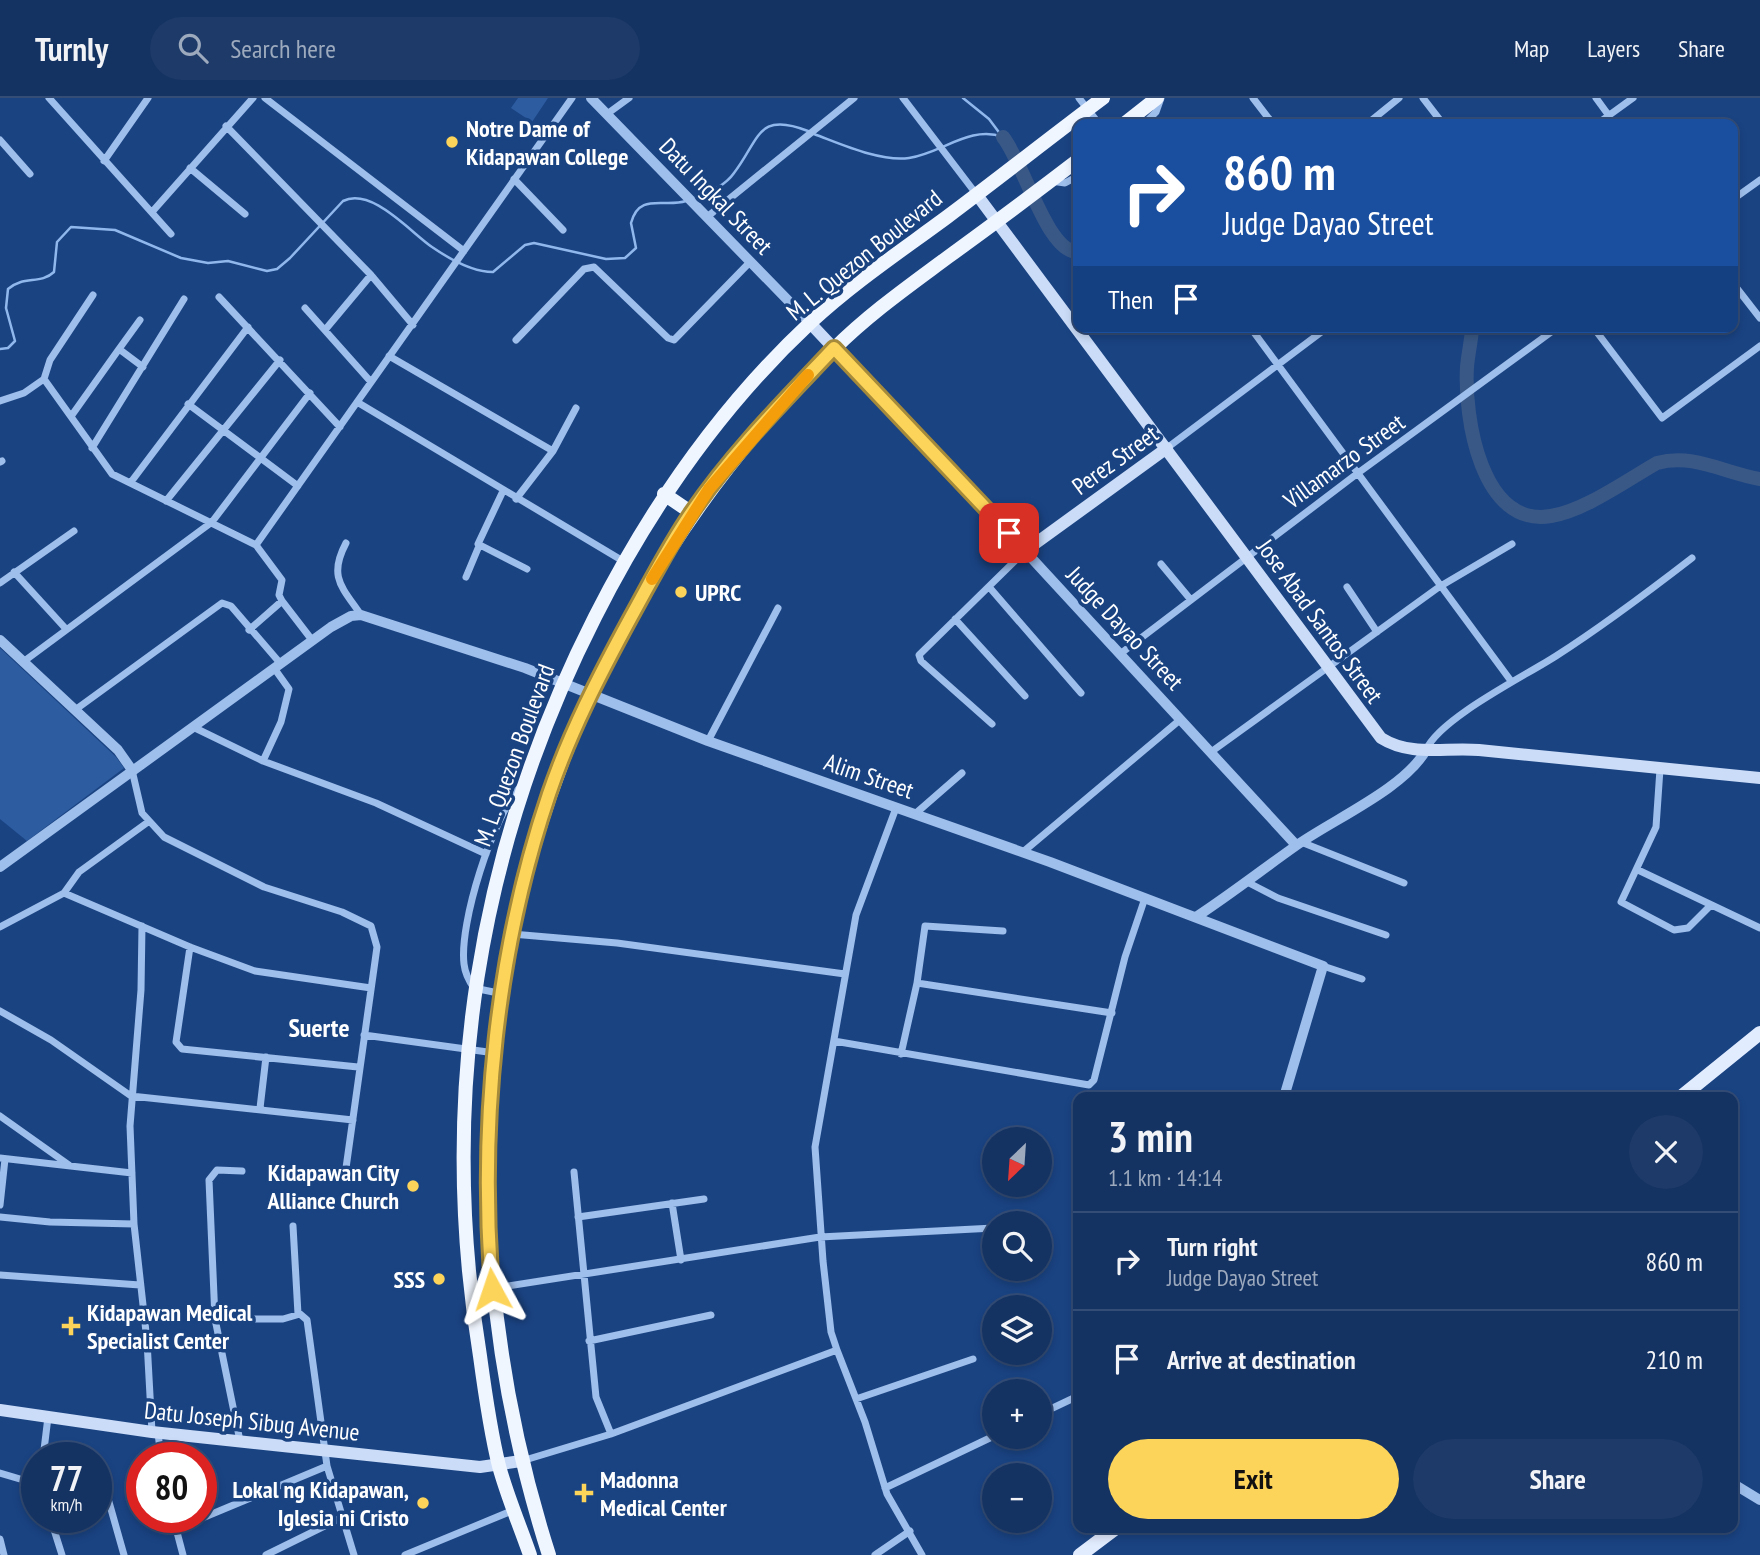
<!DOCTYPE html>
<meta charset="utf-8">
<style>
:root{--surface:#143262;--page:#1d3a68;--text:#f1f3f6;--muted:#9daabe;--line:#334d77;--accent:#fdd45a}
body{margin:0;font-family:"PT Sans Narrow",sans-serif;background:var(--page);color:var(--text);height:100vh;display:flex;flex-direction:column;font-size:26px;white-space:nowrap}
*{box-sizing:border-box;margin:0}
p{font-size:23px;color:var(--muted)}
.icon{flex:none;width:38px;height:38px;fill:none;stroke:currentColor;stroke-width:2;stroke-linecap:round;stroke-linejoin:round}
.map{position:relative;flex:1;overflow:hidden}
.sheet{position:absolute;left:1073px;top:994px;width:665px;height:441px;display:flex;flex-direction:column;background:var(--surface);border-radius:14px;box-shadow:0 4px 10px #0003,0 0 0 2px var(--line)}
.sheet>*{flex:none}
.top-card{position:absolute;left:1073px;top:21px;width:665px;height:214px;border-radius:14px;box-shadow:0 4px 10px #0003,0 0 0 2px var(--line);background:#1a4fa0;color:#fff;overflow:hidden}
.needle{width:46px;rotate:205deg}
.controls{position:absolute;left:982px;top:1029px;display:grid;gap:14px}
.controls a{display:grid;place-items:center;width:70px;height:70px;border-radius:50%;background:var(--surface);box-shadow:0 4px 10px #0003,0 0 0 2px var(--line);font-size:35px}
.speed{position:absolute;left:21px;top:1344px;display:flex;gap:14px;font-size:35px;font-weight:700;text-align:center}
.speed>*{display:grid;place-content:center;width:91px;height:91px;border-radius:50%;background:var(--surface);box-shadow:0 4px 10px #0003,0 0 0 2px var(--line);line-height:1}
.speed small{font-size:18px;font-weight:400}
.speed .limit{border:10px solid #d22;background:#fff;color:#111}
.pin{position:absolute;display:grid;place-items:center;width:60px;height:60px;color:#fff;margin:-30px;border-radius:14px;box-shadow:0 4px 10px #0006}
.me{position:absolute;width:77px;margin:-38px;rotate:355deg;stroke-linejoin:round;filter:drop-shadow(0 0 5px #0008)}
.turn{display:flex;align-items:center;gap:24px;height:147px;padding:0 35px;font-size:32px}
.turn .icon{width:91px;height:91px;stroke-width:2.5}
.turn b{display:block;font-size:49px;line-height:60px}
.then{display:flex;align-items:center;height:66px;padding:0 35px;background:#0003;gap:14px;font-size:26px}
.round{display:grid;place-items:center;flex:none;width:74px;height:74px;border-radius:37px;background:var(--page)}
.summary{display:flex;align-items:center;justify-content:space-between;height:119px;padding:0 35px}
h1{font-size:42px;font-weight:700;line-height:52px}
.button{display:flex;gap:14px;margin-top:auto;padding:14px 35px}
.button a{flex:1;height:80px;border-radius:42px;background:var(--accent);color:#111;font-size:28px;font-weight:700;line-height:80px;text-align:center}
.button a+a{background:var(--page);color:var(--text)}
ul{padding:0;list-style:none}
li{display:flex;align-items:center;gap:21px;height:98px;padding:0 35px;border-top:2px solid var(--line)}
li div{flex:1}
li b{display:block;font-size:26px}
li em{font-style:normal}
header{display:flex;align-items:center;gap:42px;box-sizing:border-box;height:98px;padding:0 35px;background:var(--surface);border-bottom:2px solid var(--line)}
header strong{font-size:33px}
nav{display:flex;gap:38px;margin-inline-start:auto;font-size:24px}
.search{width:490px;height:63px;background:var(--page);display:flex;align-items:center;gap:18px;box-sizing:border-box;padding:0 24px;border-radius:38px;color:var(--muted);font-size:26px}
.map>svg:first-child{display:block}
</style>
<header>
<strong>Turnly</strong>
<div class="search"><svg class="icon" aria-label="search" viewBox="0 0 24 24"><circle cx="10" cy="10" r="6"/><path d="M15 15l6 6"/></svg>Search here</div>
<nav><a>Map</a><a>Layers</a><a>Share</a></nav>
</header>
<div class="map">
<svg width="1760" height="1457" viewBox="0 0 1760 1457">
<rect width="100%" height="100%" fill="#1a4382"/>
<path fill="#2d5ca1" d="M518 0H548L532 24 511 10Z
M0 550 116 659 124 670 27 743 0 721Z"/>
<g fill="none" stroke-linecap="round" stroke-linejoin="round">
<path stroke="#91b8ed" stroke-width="2.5" d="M963 0 989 21 1001 37
M814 36C841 46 880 64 909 60 942 55 970 27 1003 39
M692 101C707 96 725 88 734 75 760 41 757 13 808 33
M0 251 8 250 15 243 6 210 8 191C24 177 40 187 54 174L57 144 71 129 115 132 181 160 208 165 228 163 267 173 277 171 290 160 343 103C372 89 410 134 432 149 448 160 473 174 493 174L525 147 534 145 606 161 625 160 636 150 631 125C639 94 664 110 686 103"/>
<path stroke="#395886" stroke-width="14" d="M1003 39C1024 65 1047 155 1078 154
M1469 229 1472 232C1471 244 1468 257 1467 269 1464 319 1481 430 1551 418 1584 413 1627 382 1657 365 1694 355 1724 375 1760 381"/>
<path stroke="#9ebeeb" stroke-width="7" d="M49 0 171 136
M265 0 464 153
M903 0 977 97
M1079 0 1099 26
M1253 0 1273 26
M1423 0 1443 26
M1596 0 1615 26
M607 16 629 0
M1144 26 1156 14 1161 0
M1367 26 1399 0
M1597 26 1633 0
M226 28 371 177 413 227
M0 42 30 76
M104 63 148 0
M190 70 245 116
M514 81 563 132
M1051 83 1065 85 1078 78
M1732 102 1760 82
M152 114 253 0
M707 119 854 0
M1732 184 1760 220
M219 199 340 329
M305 210 371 284
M1250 229 1511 583
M1593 229 1662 320 1760 248
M325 232 371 177
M1083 237 1094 229
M516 242 584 171 594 169 668 240 674 242 750 164
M119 251 140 222
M389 258 553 353 516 401
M44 281 112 376 256 447 282 482 279 497 282 503 312 542
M0 303 24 295 44 281 50 262 93 197
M357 304 623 463
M188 306 298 388
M72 317 119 251 143 269
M92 350 184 201
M1167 350 1328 229
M553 353 576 310
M0 364 2 363
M131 384 248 229
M503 393 478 446 527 471
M166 403 280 262
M346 445C328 479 342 489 361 517
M256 447C362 298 466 148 572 0
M1161 466 1191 502
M14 474 66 531
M466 479 479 448
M0 485 74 433
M1347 489 1377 534
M990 490 1081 595
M955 521 1025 598
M249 532 282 503
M1120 556 1358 375 1558 229
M23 564 212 424 310 295
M75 612 222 505 231 508 280 565
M992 626 921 563 919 557 1025 453
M195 630 263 663 376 705 486 756
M708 643 778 510
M1426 652C1440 620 1525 578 1556 558 1603 528 1648 494 1692 460
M1211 654 1439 489 1512 446
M263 663 281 624 289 591 274 570
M1660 671 1656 729 1621 804 1674 832 1688 830 1711 807
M132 672 142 715 164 739 264 789 342 814 371 828 377 849 346 1070
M915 716 962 675
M1301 744 1404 785
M1023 754 1181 621
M1638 772 1760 830
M1249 785 1278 800 1386 837
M64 795 79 774 148 724
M0 829 64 795 190 849 255 873 371 890
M512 836 617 845 845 876
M190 849 176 944 182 951 358 969
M1323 868 1362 881
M917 885 1112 915
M503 896 474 890C469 883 465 875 464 866 459 825 493 719 520 689
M0 913 51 942 131 998 353 1022
M364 937 495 955
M834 943 1089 987 1094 982 1125 859 1145 800
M901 956 917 885 925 828 1003 833
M260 1010 266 959
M0 1018 69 1067
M0 1060 132 1075
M574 1074 596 1299 611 1336
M672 1105 681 1162
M0 1107 5 1061
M0 1119 50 1124 134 1126 147 1243 152 1334
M578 1119 704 1101
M134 1126 130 1028 141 892 142 828
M293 1128 298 1216
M0 1177 140 1187
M470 1194 820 1139 994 1130
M215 1221H283L300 1216 307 1222 327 1368 354 1457
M589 1243 711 1217
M837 1252 831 1234 823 1163 815 1049 856 817 896 710
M856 1301 973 1261
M1040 1316 1078 1298
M158 1335 161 1360
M240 1343 215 1221 209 1082 217 1072 242 1073
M43 1360 48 1319
M525 1362 611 1336 837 1252 865 1324 887 1396 922 1457
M0 1375 37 1386
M885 1390 994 1338
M96 1391 106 1396 109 1404 124 1457
M50 1419 62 1457
M173 1419 183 1457
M176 1431 327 1368
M0 1441 4 1457
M266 1457 343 1419
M405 1457 514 1412
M875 1457 910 1433"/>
<path stroke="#9ebeeb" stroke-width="10" d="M591 0 810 225
M1025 453 1296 747
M0 542 118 652 132 672
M0 769 331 529 351 518 361 517 525 570 708 643 1050 764 1323 868 1284 999
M1196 819C1231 796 1263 771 1297 747 1334 721 1405 690 1426 652
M1732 1385 1760 1402"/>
<path stroke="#cadcf8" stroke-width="12" d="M977 97 1381 640C1411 659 1445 649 1479 652 1573 661 1666 671 1760 680
M810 225 1025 453 1167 350
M0 1312 152 1334 480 1369 521 1363"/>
<path stroke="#e2ecff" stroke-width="14" d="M1681 999 1760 935
M1080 1457 1116 1430"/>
<path stroke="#f0f6ff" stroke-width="14" d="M1124 26 1157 0
M664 396 692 415
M530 1457C520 1428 507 1398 499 1368 490 1332 485 1295 480 1258 438 1002 477 751 595 519 650 410 721 308 811 224 853 185 901 153 947 119 999 80 1051 39 1103 0
M549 1457C411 1025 508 571 834 251 869 216 909 188 948 159 992 127 1035 95 1078 62"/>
</g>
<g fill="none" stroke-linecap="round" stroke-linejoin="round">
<g stroke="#a48a3a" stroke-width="18">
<path id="route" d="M492 1191C479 1025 496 853 549 696 570 634 600 576 631 519 651 483 669 447 692 414 733 354 785 302 834 250L1009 435"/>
</g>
<use href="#route" stroke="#fdd45a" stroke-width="12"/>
<path stroke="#f59e0b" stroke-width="12" d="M652 481 709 391 808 277"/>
</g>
<g fill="#fdd45a" stroke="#1a4382" stroke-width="2.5">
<circle cx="452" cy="44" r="7"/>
<circle cx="681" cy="494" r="7"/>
<circle cx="413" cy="1088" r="7"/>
<circle cx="439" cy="1181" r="7"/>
<path d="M67.5 1217.5h7v7h7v7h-7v7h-7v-7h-7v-7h7z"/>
<path d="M580.5 1384.5h7v7h7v7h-7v7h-7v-7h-7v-7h7z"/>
<circle cx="423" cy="1405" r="7"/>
</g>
<g text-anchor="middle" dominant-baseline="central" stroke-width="7" stroke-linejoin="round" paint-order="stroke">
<g font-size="24" font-weight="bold" fill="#fff" stroke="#1a4382" text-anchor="start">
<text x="466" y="30">Notre Dame of<tspan x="466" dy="28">Kidapawan College</tspan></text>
<text x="695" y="494">UPRC</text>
<text x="399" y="1074" text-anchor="end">Kidapawan City<tspan x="399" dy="28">Alliance Church</tspan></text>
<text x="425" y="1181" text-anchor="end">SSS</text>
<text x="87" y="1214">Kidapawan Medical<tspan x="87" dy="28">Specialist Center</tspan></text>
<text x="600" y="1381">Madonna<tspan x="600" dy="28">Medical Center</tspan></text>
<text x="409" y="1391" text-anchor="end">Lokal ng Kidapawan,<tspan x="409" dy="28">Iglesia ni Cristo</tspan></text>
</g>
<g font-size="24" fill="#fff" stroke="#1a4382">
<text transform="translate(716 98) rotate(46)">Datu Ingkal Street</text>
<text transform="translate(864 157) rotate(-39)">M. L. Quezon Boulevard</text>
<text transform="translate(1115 362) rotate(-36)">Perez Street</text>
<text transform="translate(1344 363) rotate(-36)">Villamarzo Street</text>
<text transform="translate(1320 523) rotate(54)">Jose Abad Santos Street</text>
<text transform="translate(1125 530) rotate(47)">Judge Dayao Street</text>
<text transform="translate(514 657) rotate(-70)">M. L. Quezon Boulevard</text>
<text transform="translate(869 678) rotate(19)">Alim Street</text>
<text transform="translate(252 1323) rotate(6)">Datu Joseph Sibug Avenue</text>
</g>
<g font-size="26" font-weight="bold" fill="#fff" stroke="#1a4382">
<text x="319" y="929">Suerte</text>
</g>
</g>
</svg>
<div class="controls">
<a><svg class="needle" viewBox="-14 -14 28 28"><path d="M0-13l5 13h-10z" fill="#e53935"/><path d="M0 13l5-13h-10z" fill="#9daabe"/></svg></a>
<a><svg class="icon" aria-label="search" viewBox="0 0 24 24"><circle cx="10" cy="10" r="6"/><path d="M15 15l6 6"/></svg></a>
<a><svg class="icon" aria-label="layers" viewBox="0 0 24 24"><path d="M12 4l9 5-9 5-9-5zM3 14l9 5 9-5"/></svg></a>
<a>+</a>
<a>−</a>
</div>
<div class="speed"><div>77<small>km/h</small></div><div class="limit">80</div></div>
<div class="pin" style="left:1009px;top:435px;background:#d93025"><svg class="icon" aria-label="arrive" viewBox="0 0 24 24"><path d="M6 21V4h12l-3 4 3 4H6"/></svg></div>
<svg class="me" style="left:492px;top:1191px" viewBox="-20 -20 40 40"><path d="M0-17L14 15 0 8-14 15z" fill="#fdd45a" stroke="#fff" stroke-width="4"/></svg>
<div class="top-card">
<div class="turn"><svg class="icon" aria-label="right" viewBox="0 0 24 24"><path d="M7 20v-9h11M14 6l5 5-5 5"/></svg><div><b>860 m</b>Judge Dayao Street</div></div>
<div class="then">Then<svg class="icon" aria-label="arrive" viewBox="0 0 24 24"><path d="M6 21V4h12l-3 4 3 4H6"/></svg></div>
</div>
<section class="sheet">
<div class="summary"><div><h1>3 min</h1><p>1.1 km · 14:14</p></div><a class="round"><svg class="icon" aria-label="close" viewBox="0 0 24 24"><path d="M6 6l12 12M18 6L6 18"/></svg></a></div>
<ul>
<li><svg class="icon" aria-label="right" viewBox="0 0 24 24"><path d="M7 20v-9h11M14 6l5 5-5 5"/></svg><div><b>Turn right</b><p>Judge Dayao Street</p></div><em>860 m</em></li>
<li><svg class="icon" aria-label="arrive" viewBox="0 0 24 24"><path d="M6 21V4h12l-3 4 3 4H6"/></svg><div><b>Arrive at destination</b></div><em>210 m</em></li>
</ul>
<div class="button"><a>Exit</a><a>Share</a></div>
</section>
</div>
